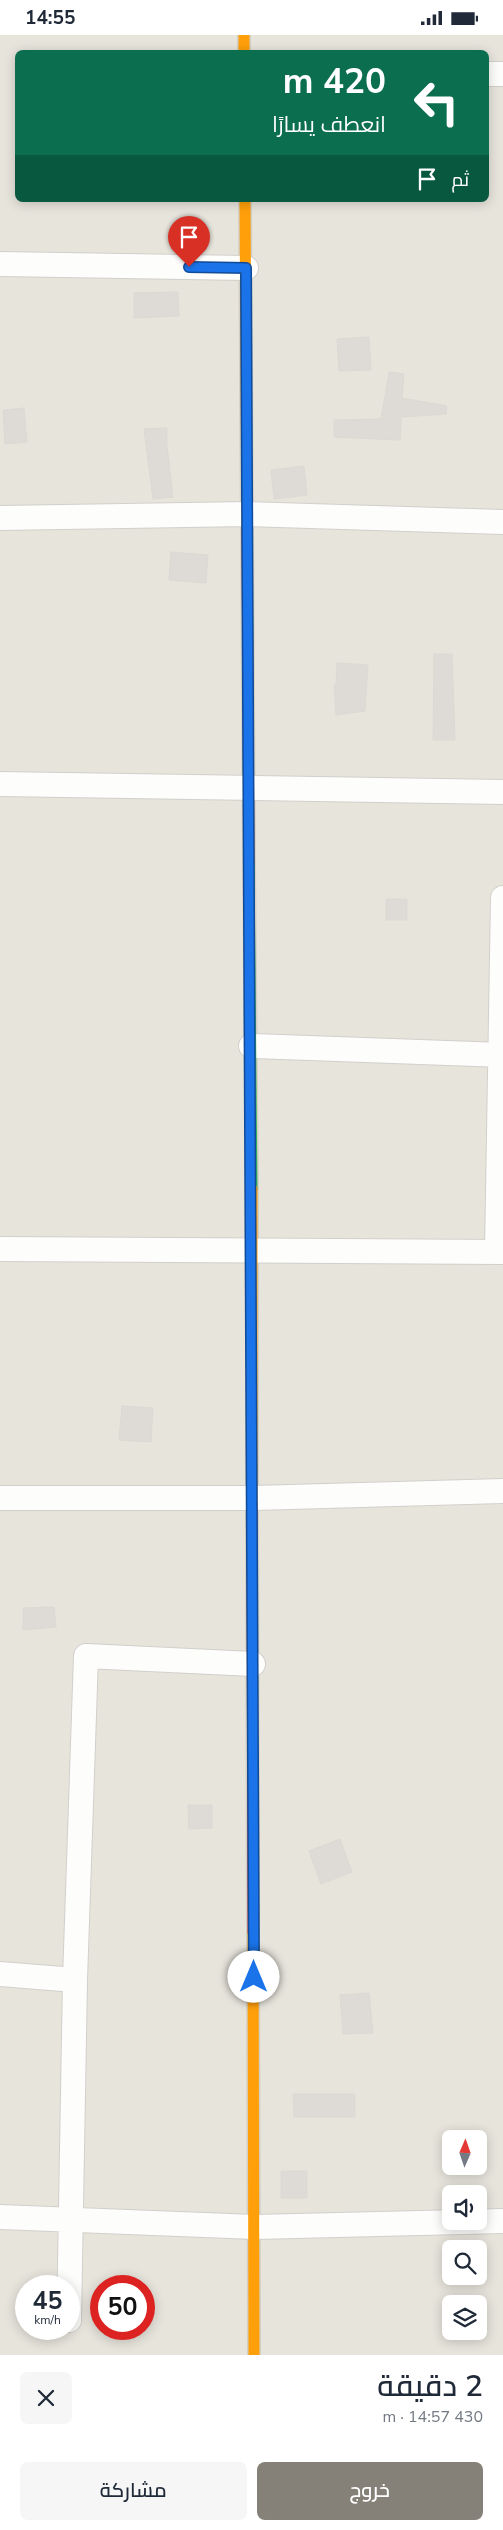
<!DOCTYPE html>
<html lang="ar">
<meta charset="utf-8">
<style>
:root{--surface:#fff;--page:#f6f6f7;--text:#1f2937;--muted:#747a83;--accent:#868178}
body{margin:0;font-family:"Nunito Sans",Cairo,sans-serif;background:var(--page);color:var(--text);direction:rtl;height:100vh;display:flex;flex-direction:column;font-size:19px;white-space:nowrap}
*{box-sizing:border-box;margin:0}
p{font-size:16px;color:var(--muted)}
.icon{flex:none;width:28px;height:28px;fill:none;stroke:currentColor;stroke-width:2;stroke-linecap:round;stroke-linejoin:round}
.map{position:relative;height:2320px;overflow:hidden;direction:ltr}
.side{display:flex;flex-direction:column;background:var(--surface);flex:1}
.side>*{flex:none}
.hud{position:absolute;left:15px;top:15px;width:474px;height:152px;border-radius:8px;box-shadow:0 2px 12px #0003;direction:rtl;background:#0b6e4f;color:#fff;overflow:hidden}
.needle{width:32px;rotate:2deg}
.fabs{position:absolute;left:442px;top:2095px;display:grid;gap:10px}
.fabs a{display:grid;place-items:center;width:45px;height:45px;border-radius:8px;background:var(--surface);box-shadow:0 2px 12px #0003;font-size:25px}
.speed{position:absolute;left:15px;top:2240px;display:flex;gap:10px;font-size:25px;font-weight:700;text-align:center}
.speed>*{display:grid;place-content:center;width:65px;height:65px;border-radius:50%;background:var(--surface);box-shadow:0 2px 12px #0003;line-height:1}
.speed small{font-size:12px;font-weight:400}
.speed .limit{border:8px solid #d22;background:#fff;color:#111}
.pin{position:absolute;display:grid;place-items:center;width:42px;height:42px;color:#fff;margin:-51px -21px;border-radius:50% 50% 50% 0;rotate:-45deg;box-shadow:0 0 5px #0007}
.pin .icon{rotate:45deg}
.me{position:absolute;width:55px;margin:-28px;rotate:0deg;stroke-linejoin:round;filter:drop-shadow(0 0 4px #0008)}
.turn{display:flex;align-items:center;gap:18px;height:105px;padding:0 20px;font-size:22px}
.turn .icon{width:65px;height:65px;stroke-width:2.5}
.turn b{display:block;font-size:35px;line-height:42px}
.then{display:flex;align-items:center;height:48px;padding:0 20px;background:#0003;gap:10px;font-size:19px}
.round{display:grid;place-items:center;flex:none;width:52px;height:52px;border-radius:8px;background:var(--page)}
.summary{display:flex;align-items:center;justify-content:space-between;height:85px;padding:0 20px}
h1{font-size:30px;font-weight:600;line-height:38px}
.primary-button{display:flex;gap:10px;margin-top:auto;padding:10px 20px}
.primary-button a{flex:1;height:58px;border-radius:8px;background:var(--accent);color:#fff;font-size:20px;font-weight:600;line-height:58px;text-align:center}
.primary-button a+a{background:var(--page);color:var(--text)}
.status{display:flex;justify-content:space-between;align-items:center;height:35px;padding:0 25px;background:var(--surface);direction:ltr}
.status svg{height:14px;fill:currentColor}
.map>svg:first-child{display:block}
</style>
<div class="status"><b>14:55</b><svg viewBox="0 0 49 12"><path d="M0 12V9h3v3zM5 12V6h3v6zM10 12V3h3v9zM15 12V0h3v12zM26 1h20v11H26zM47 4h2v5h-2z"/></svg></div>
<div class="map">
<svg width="503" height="2320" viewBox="0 0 503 2320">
<rect width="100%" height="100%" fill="#f4f2ee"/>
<path fill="#e7e4dc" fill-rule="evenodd" d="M0 0H503V2320H0ZM18 18H486V165H18ZM451 2104H479V2131H451ZM451 2159H479V2186H451ZM451 2214H479V2241H451ZM26 2251H69V2294H26ZM101 2251H144V2294H101ZM451 2269H479V2296H451Z"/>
<path fill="#dedbd6" stroke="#dcd9d4" d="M178 257 179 281 134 283V258Z
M369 302 371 335 339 336 337 304Z
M389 337 404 339 402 363 447 371 446 379 401 382 400 405 334 402V385L381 384Z
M24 373 27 407 5 409 3 375Z
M167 393V410L173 462 153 464 144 394Z
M304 431 307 460 274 464 271 435Z
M171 517 208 520 206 548 169 545Z
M434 619H452L455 705H433Z
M337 628 368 630 365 676 336 680 334 650H336Z
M386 864H407V885H386Z
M122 1371 153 1373 151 1407 119 1405Z
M54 1572 56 1592 23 1595V1573Z
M188 1770H212V1793L189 1794Z
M340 1804 352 1837 321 1849 309 1816Z
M369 1958 373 1998 343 1999 340 1960Z
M293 2059H355V2082H294Z
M281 2136H307V2163H281Z"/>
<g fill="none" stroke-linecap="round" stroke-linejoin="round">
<g stroke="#d2d0cb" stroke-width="26">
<path id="street" d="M486 39H503
M0 229 246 233
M0 483 249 479 503 487
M0 749 503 757
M251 1011 503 1020
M0 1214 503 1217
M497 1217 503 863
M0 1463H252L503 1456
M0 1939 75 1945
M0 2182 255 2192 503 2186
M69 2285 75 1945 86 1621 253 1629"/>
</g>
<g stroke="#d3cfc5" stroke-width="14">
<path id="fast" d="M249 827 252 1154"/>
</g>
<g stroke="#d3cfc5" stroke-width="14">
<path id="slow" d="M244 0V18
M245 165 247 496
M252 1154V1469
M253 1897 254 2320"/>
</g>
<g stroke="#d3cfc5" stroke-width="14">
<path id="jam" d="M247 496 249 827
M252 1469 253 1897"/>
</g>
<use href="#street" stroke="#fdfdfc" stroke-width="24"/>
<use href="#fast" stroke="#30b455" stroke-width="11"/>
<use href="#slow" stroke="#ff9f0a" stroke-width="11"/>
<use href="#jam" stroke="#e5322d" stroke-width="11"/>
</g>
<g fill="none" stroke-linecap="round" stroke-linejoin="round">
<g stroke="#114b97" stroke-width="12">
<path id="route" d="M189 232 246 233 254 1942"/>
</g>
<use href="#route" stroke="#1a73e8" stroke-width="9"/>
</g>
</svg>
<div class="fabs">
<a><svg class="needle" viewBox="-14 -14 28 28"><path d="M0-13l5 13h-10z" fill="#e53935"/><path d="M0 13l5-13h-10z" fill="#747a83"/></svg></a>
<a><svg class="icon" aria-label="sound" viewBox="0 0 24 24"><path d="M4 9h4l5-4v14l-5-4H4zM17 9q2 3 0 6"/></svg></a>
<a><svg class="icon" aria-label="search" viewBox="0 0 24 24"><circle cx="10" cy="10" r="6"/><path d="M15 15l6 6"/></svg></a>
<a><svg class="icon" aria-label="layers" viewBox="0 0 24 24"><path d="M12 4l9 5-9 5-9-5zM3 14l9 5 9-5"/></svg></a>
</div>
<div class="speed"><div>45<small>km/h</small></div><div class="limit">50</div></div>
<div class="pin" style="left:189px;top:232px;background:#d93025"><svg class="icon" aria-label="arrive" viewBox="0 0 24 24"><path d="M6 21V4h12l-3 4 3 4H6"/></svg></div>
<svg class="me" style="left:254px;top:1942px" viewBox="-20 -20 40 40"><circle r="19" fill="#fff"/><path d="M0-13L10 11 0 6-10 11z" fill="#1a73e8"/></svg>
<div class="hud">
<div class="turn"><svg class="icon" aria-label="left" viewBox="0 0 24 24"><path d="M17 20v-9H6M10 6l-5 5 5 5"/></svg><div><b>420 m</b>انعطف يسارًا</div></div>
<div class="then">ثم<svg class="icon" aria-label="arrive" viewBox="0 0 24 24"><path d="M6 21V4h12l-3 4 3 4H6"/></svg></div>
</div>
</div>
<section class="side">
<div class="summary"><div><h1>2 دقيقة</h1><p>430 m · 14:57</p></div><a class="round"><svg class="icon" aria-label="close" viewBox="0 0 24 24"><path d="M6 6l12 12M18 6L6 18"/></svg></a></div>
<div class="primary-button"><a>خروج</a><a>مشاركة</a></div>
</section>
